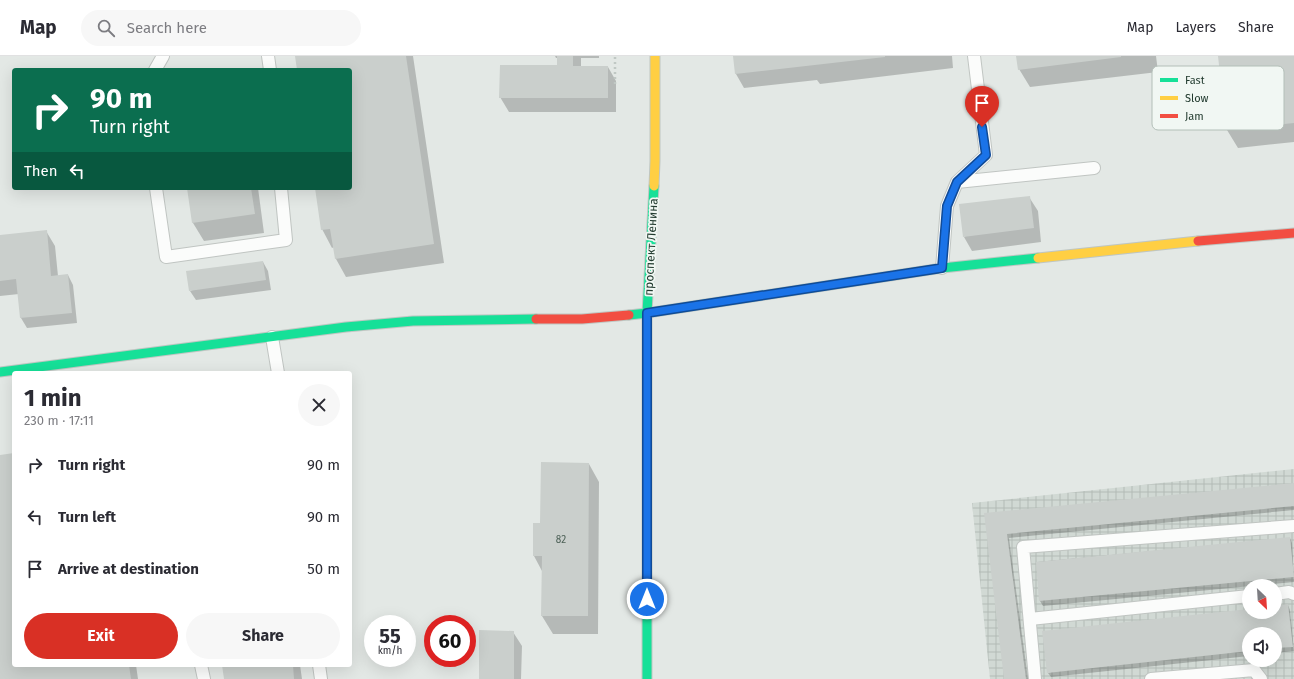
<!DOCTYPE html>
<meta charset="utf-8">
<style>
:root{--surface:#fff;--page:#f7f7f7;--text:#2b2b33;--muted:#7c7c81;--line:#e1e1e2;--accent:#d93025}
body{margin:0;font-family:"Fira Sans",sans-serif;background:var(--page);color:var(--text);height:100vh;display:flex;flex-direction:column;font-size:15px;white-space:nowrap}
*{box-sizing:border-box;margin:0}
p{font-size:13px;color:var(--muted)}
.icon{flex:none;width:22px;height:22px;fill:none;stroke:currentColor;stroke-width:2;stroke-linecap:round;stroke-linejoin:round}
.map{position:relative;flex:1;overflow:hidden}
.side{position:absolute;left:12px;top:315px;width:340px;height:296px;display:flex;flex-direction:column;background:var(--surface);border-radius:4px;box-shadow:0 4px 16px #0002}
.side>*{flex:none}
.top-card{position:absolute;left:12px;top:12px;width:340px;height:122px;border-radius:4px;box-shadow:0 4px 16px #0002;background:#0b6e4f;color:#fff;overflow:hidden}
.needle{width:26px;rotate:155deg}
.fabs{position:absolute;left:1242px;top:523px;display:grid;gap:8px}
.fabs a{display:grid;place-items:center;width:40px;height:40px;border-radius:50%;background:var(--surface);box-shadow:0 4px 16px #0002;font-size:20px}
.speed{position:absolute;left:364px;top:559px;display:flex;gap:8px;font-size:20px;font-weight:700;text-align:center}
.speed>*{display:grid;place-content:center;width:52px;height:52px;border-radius:50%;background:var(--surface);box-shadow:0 4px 16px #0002;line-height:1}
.speed small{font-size:10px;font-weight:400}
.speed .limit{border:6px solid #d22;background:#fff;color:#111}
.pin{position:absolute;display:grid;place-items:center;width:34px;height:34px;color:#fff;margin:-41px -17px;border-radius:50% 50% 50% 0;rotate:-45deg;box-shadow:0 0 4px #0007}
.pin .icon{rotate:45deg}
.me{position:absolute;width:44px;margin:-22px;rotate:0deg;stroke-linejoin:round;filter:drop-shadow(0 0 3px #0008)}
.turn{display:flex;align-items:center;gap:14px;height:84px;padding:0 12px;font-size:18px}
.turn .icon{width:52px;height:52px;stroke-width:2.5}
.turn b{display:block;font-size:28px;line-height:34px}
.then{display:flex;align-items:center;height:38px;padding:0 12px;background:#0003;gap:8px;font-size:15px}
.round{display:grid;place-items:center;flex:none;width:42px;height:42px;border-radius:21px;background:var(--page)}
.summary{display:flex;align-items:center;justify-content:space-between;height:68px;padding:0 12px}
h1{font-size:24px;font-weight:700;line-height:30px}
.primary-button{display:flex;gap:8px;margin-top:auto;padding:8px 12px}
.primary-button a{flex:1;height:46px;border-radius:24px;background:var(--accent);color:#fff;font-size:16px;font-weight:700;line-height:46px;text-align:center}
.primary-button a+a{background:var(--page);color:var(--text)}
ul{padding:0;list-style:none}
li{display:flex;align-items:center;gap:12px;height:52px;padding:0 12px}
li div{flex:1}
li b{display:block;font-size:15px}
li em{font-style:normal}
header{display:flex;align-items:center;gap:24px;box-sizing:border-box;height:56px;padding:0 20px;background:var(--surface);border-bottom:1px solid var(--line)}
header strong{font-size:19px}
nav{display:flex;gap:22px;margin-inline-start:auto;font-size:14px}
.search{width:280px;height:36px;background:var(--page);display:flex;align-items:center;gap:10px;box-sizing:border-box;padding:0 14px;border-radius:22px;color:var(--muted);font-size:15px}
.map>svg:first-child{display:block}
</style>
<header>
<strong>Map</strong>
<div class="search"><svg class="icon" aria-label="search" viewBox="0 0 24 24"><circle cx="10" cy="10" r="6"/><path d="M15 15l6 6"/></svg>Search here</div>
<nav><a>Map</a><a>Layers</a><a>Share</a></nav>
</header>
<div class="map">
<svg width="1294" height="623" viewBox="0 0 1294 623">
<defs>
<pattern id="industrial-grid" width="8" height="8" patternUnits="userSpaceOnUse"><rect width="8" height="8" fill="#d1d9d4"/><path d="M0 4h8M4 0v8" fill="none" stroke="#b3bbb6"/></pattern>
</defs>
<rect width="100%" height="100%" fill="#e3e8e5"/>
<path fill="url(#industrial-grid)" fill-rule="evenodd" d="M1294 413V623H990L972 447ZM1249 530H1275V556H1249ZM1249 578H1275V604H1249Z"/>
<path fill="#0003" d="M296 0H413L444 207 346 221 336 203 334 191 332 192 322 173 316 132H350V14H298Z
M555 0H599V2H581V11H608L616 25V56H509L500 41 558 10V2H556Z
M734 0H952L953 12 820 28 817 24 744 32 736 18Z
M1018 0H1156L1158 16 1030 31 1019 13Z
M1219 0H1294V86L1238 92 1227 74Z
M233 12 234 14H217Z
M188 132H258L264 177 204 185 193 167Z
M1029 141 1038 155 1041 186 972 195 964 181Z
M46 175 55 190 58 220 68 219 73 229 77 267 27 272 21 262 19 238 0 240V180Z
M263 206 268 215 271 234 196 244 190 235Z
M14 398V609H136L138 623H0V400Z
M589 408 599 426 598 578H553L542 560V515L534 500V468H541Z
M1294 428V454L1009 482 1028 623H1005L985 458Z
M1290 482 1292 487 1294 526 1043 550 1040 545 1037 506Z
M1288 549 1290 554 1294 595 1275 597V578H1249V600L1051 621 1048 617 1249 554V556H1275V551Z
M513 576 522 590 521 623H480Z
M223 609H300L302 623H225Z"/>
<path fill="#cacfcc" d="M295 0H406L434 188 335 203 330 173 321 174 315 132H350V14H297Z
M557 0H573V10H608V42H499L500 9H557Z
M733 0H885V1L735 18Z
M1016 0H1121V1L1018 14Z
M1218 0H1294V67L1226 74Z
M187 132H251L255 158 192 167Z
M1030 140 1034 172 963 181 959 148Z
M47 174 51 220 68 218 72 257 20 262 16 223 0 225V179Z
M263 205 266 224 189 235 186 215Z
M14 397V609H129L131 623H0V399Z
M541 406 589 407 588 560H541L542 500H533V467H540Z
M1294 427V450L1007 478 1026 623H1004L984 457Z
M1290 481 1294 521 1039 545 1036 506Z
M1288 548 1293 591 1275 592V578H1249V595L1047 617 1042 575 1249 553V556H1275V550Z
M479 574 514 575V623H479Z
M222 609H293L294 623H224Z"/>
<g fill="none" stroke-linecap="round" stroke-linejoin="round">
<g stroke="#c0c5c2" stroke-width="14">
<path id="lane" d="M268 0 270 14
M155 14 163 0
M957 126 1094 112
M156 132 166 201 286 184 281 132
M942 212 947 150 957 126 986 99 974 0
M272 281 278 317
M1275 538 1289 536 1294 538
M1030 563 1249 540
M201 609 204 623
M319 609 321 623
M1035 623 1023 491 1294 470
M1151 623 1254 614 1261 623"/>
</g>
<g stroke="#bfc6c2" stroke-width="11">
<path id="fast" d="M629 259 647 257 942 212 1038 202
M0 316 346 271 413 265 536 263
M647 623V257L654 130"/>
</g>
<g stroke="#bfc6c2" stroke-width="11">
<path id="slow" d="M654 130 655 105V0
M1038 202 1198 185"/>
</g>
<g stroke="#bfc6c2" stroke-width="11">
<path id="jam" d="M1198 185 1294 177
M536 263H582L629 259"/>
</g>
<path stroke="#c0c8c4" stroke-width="2.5" stroke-dasharray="2 3" stroke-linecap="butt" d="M615 28V0"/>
<use href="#lane" stroke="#fbfcfb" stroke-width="12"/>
<use href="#fast" stroke="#16e098" stroke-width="9"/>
<use href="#slow" stroke="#ffcf43" stroke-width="9"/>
<use href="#jam" stroke="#f24e42" stroke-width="9"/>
</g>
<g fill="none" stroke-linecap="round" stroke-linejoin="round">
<g stroke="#114b97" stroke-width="10">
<path id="route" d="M647 543V257L942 212 947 150 957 126 986 99 982 71"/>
</g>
<use href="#route" stroke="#1a73e8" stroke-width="7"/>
</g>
<g text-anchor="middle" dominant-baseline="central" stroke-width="3.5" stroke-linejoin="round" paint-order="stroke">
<g font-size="10" fill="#4d6157">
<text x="561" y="484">82</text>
</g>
<g font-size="12" fill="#223b2f" stroke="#f1f7f3">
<text transform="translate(651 191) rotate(-87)">проспект Ленина</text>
</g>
</g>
<rect x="1152" y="10" width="132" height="64" rx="6" fill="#f1f7f3" stroke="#b3bfb8" stroke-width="1"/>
<rect x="1160" y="22" width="18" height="4" fill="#16e098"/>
<rect x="1160" y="40" width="18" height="4" fill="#ffcf43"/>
<rect x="1160" y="58" width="18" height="4" fill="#f24e42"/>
<g font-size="11" fill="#223b2f">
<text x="1185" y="28">Fast</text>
<text x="1185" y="46">Slow</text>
<text x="1185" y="64">Jam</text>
</g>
</svg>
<div class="fabs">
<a><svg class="needle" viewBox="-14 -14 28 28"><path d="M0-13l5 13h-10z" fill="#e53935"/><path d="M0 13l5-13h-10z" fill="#7c7c81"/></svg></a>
<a><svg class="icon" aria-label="sound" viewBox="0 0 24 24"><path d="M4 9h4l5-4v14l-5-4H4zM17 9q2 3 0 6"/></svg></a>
</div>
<div class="speed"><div>55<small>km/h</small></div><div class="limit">60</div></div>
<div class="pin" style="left:982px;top:71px;background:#d93025"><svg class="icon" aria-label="arrive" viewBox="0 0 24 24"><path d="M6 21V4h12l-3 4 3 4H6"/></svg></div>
<svg class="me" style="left:647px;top:543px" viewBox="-20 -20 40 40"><circle r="17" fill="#1a73e8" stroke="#fff" stroke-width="3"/><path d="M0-11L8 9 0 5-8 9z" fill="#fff"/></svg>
<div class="top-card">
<div class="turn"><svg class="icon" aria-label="right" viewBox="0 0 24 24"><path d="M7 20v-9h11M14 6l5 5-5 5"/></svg><div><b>90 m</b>Turn right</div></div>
<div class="then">Then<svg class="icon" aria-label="left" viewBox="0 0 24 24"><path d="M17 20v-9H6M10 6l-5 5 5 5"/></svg></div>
</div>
<section class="side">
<div class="summary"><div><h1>1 min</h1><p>230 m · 17:11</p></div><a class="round"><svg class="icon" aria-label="close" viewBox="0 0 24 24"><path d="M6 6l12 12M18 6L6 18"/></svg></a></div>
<ul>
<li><svg class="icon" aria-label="right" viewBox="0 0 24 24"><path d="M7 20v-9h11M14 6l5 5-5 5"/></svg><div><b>Turn right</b></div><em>90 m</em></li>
<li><svg class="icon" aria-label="left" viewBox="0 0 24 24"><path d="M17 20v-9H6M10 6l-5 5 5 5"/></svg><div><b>Turn left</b></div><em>90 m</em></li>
<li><svg class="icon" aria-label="arrive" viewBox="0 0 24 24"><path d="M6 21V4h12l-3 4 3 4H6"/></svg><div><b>Arrive at destination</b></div><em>50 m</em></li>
</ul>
<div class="primary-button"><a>Exit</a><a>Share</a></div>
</section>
</div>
